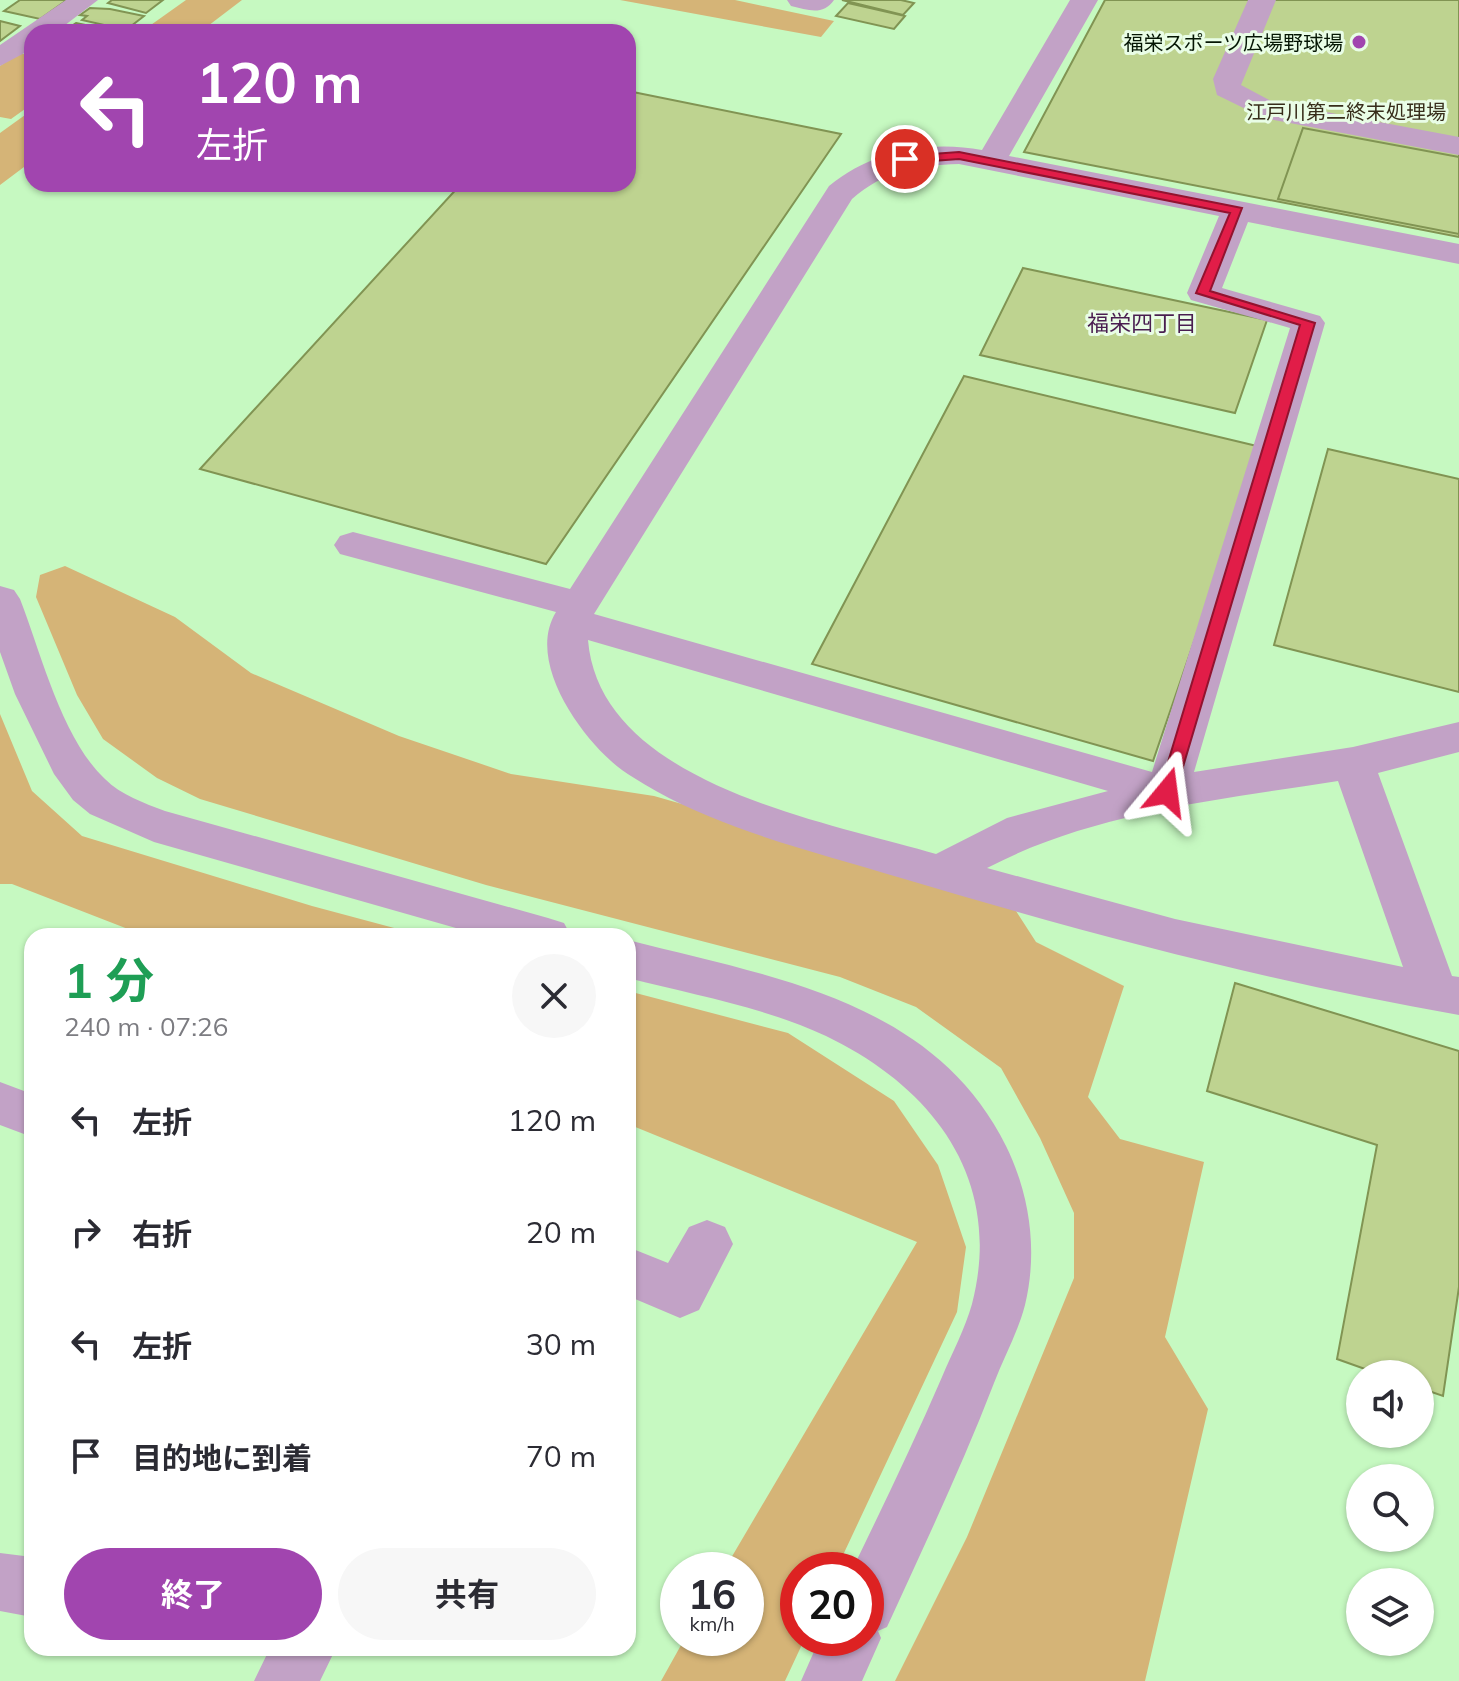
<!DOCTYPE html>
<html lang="ja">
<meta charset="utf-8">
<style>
:root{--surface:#fff;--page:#f7f7f7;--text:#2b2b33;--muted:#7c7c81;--accent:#a145af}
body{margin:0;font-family:Mulish,"Noto Sans JP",sans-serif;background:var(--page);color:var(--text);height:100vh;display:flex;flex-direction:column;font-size:30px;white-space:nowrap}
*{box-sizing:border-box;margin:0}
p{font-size:26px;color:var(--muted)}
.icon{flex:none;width:44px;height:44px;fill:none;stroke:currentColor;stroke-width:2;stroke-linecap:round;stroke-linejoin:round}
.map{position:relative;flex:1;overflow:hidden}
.details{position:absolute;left:24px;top:928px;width:612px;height:728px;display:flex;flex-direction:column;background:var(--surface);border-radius:24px;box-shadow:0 2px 6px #0004}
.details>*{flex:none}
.banner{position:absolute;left:24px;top:24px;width:612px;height:168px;border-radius:24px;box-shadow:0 2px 6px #0004;background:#a145af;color:#fff;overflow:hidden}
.tools{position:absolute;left:1346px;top:1360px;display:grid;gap:16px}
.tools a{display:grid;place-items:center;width:88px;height:88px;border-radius:50%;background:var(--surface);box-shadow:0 2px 6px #0004;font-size:40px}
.speed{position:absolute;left:660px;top:1552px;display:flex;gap:16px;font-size:40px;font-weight:700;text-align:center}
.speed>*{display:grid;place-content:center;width:104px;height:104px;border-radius:50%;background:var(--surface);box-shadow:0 2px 6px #0004;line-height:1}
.speed small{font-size:20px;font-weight:400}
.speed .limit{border:12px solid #d22;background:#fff;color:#111}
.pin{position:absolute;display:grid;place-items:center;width:68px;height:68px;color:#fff;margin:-34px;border:4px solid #fff;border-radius:50%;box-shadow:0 2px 8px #0007}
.me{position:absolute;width:88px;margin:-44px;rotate:16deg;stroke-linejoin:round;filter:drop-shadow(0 0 6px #0008)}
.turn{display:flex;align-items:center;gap:28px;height:168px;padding:0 40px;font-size:36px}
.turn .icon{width:104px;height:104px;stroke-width:2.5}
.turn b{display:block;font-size:56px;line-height:68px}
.round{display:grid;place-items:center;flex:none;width:84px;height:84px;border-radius:42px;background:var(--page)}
.head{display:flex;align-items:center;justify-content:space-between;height:136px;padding:0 40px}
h1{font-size:48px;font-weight:700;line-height:60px;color:#1e9e55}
.button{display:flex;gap:16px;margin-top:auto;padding:16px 40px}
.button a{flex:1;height:92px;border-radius:48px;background:var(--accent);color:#fff;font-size:32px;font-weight:700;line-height:92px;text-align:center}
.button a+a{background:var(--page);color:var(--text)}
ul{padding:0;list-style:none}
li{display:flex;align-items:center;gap:24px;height:112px;padding:0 40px}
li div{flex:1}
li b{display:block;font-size:30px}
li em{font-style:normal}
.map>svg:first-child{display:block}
</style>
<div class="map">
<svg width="1459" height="1681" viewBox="0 0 1459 1681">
<rect width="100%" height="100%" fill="#c6f9c1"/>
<path fill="#d5b477" d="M186 0H242L200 32H141Z
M620 0H735L834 21 821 37Z
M19 53 32 56V104L11 119 0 117V66Z
M32 110V161L0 185V133Z
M65 566 175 617 251 673 399 736 511 774 654 796 1007 897 1036 942 1124 986 1088 1097 1120 1139 1204 1162 1165 1337 1208 1409 1145 1681H895L967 1537 1074 1278V1213L1040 1138 1001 1068 916 1007 840 977 486 885 200 799 157 778 103 739 77 695 36 597 40 575Z
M0 714 32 791 82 836 312 906 424 936H146L12 884H0Z
M628 991 788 1033 894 1101 938 1165 966 1247 957 1312 836 1570H798V1638H805L785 1681H661L685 1638H746V1570H724L917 1242 628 1124Z"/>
<path fill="#bed390" stroke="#819453" stroke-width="2" d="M20 0H67L40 19 4 11Z
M112 0H163L146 13 108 3Z
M842 0H901L914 3 903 15Z
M1105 0H1459V237L1024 152Z
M848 3 905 16 894 29 836 16Z
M90 8 110 9 144 16 126 30 82 20 87 16 80 15Z
M0 21 20 26 0 41Z
M76 23 118 32H63Z
M628 91 841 134 546 564 200 469 461 184H628Z
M1303 128 1459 157V234L1278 199Z
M1023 268 1267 320 1235 413 980 355Z
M964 376 1261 447 1153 761 812 664Z
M1328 449 1459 479V692L1274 645Z
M1235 983 1459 1051V1287L1443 1396 1420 1388V1374H1379L1337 1359 1377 1145 1207 1091Z"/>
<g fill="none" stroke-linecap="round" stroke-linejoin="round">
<path fill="#c2a2c6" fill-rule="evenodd" d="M66 0H98L56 32H32V49L0 66V45Z
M787 0H834C823 16 808 10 791 6Z
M1070 0H1098L1009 156 1459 244V264L1248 222 1222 288 1320 316 1325 323 1194 772 1353 747 1459 722V752L1378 773 1452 976 1459 977V1015C1270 982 1085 933 901 878 819 853 732 833 656 791 641 782 624 773 611 761 576 730 527 659 556 612L340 554 334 545 340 536 353 532 570 589 829 186C871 151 929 140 982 150ZM959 164 1219 216 1187 293 1191 300 1290 328 1152 772 594 614 852 199C884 171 917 165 959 164ZM588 640 1108 791 1007 818 936 854C824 821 600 784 588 640ZM1338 781 1403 967 1175 919 987 868C1094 812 1219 800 1338 781Z
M1248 0H1276L1241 85 1273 102 1459 137V155L1264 118 1217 95 1213 79Z
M0 586 14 590 20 599C41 653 62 739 105 779 121 795 144 803 165 811L548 918 564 923 571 936H484L154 842 90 814 73 800 54 774 15 694 0 652Z
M628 940C771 977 934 1000 1006 1146 1030 1195 1038 1251 1025 1305 1018 1332 1004 1357 994 1383 962 1466 924 1546 887 1627L878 1631 881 1638 862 1681H801L820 1638H866V1570H852C883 1506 914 1442 942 1377 952 1353 965 1329 972 1304 1004 1180 934 1088 826 1036 764 1007 694 995 628 978Z
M0 1082 32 1094V1137L0 1125Z
M707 1220 725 1227 733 1244 699 1310 680 1318 628 1296V1247L668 1263 689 1227Z
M0 1553 32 1557V1617L0 1611Z
M270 1648H336L320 1681H254Z"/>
</g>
<path fill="#e11d48" stroke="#92132f" stroke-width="2" d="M959 152 1242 208 1210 291 1315 323 1174 797H1161L1159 792 1300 325 1196 293 1230 213 959 159 905 163 899 159 905 156Z"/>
<circle fill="#a145af" stroke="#e9fde6" stroke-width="3" cx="1359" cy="42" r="8"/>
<g text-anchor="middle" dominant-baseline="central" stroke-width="6" stroke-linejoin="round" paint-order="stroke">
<g font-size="20" fill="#041503" stroke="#e9fde6" text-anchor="end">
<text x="1343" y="42">福栄スポーツ広場野球場</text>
</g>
<g font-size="20" fill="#372d1a" stroke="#e9fde6">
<text x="1346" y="111">江戸川第二終末処理場</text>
</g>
<g font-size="22" fill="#491d50" stroke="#e9fde6">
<text x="1142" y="323">福栄四丁目</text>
</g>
</g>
</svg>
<div class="tools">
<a><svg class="icon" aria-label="sound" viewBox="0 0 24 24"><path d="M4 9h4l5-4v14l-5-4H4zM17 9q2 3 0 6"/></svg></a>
<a><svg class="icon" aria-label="search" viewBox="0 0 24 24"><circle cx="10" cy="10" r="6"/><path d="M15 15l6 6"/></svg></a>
<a><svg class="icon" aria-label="layers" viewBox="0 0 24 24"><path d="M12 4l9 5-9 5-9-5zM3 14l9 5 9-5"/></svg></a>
</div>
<div class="speed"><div>16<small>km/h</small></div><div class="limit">20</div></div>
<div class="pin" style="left:905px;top:159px;background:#d93025"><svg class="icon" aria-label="arrive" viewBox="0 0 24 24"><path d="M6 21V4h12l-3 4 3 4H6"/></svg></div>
<svg class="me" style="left:1167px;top:792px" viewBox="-20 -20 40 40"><path d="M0-17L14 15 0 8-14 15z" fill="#e11d48" stroke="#fff" stroke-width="4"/></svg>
<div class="banner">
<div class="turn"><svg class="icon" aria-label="left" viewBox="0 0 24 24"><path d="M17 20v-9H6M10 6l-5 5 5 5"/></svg><div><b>120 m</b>左折</div></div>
</div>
<section class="details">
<div class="head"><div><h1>1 分</h1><p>240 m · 07:26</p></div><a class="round"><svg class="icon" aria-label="close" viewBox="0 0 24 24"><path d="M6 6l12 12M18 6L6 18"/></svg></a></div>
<ul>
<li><svg class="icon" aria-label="left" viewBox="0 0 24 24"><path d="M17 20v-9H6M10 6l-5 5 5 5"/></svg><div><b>左折</b></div><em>120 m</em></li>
<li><svg class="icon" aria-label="right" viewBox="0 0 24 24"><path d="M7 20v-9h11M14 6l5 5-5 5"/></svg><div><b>右折</b></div><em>20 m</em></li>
<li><svg class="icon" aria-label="left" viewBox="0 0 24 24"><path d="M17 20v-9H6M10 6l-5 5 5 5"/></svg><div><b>左折</b></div><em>30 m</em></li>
<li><svg class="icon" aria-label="arrive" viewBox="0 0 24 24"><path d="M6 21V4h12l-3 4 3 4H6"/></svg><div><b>目的地に到着</b></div><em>70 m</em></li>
</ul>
<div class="button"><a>終了</a><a>共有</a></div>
</section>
</div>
